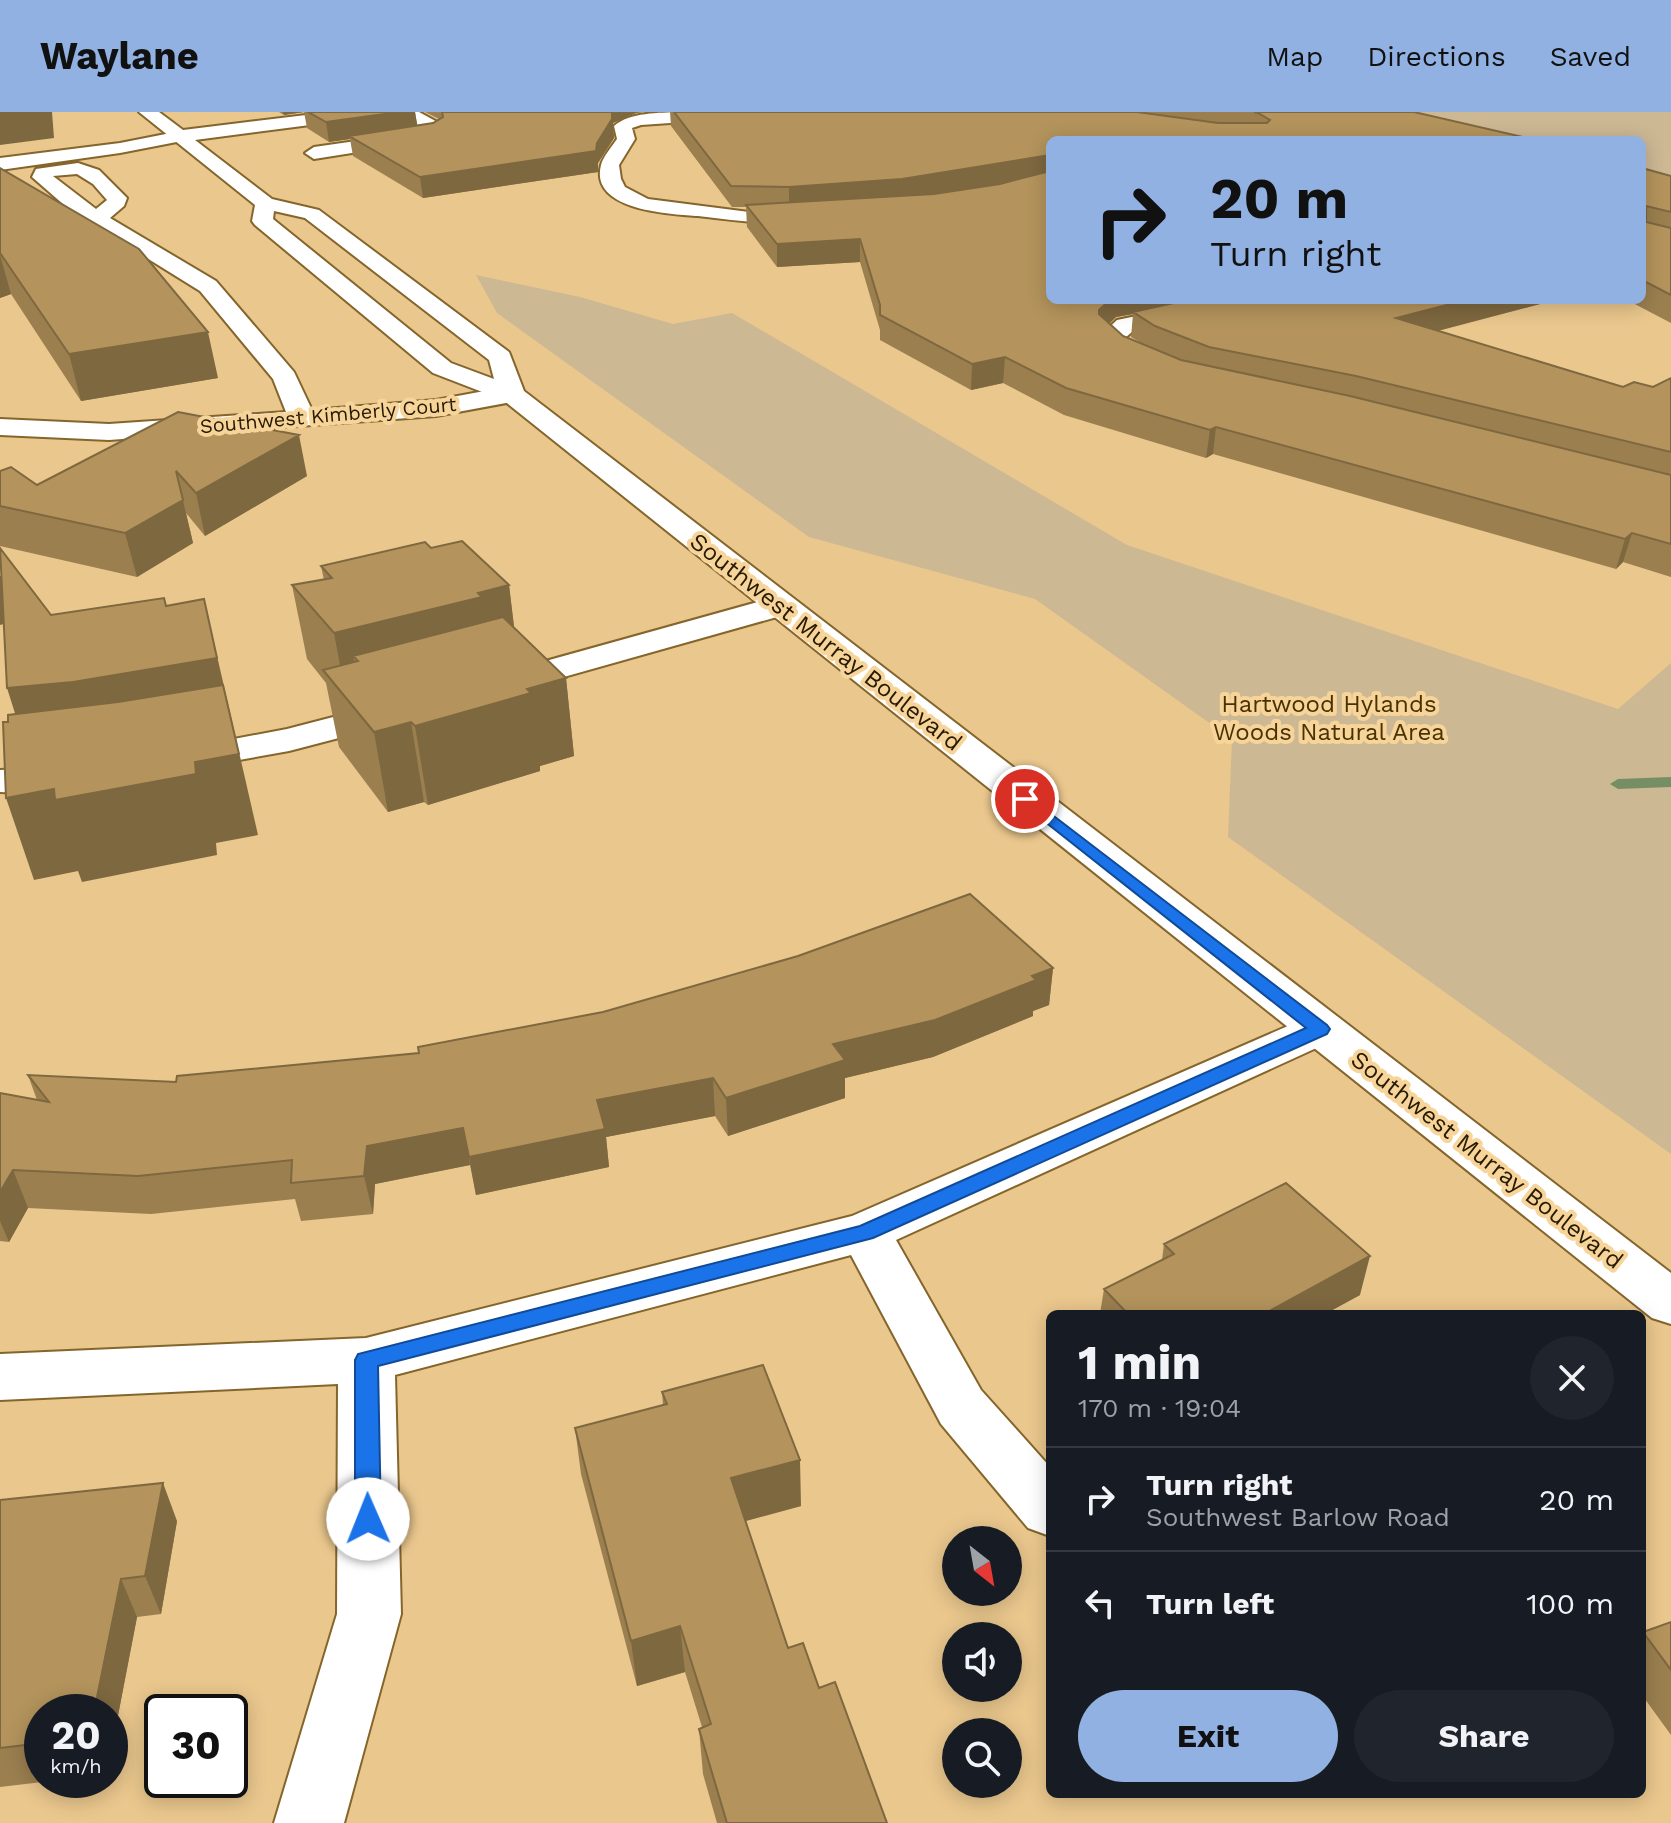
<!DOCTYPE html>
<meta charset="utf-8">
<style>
:root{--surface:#171b24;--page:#20242c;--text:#f1f3f6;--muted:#9ea1a6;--line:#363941;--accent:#92b1e3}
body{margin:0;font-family:"Work Sans",sans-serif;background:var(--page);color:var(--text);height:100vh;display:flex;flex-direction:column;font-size:30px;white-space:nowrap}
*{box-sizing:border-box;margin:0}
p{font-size:26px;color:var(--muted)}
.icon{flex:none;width:44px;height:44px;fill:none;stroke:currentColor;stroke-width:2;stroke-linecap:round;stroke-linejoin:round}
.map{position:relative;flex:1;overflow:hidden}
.sheet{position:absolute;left:1046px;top:1198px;width:600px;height:488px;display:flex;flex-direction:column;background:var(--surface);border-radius:12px;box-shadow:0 4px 20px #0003}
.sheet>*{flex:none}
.hud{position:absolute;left:1046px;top:24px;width:600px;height:168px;border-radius:12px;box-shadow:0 4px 20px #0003;background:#92b1e3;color:#111;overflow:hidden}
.needle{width:52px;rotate:149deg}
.tools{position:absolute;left:942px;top:1414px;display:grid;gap:16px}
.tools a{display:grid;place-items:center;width:80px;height:80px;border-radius:50%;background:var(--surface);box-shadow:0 4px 20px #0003;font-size:40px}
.speed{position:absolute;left:24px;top:1582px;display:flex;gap:16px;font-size:40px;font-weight:700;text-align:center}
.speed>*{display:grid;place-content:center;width:104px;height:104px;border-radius:50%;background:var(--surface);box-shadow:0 4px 20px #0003;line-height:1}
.speed small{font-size:20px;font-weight:400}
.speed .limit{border:4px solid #111;border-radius:12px;background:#fff;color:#111}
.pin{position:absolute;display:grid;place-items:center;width:68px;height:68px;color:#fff;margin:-34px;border:4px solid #fff;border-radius:50%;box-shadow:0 2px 8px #0007}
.me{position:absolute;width:88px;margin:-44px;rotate:359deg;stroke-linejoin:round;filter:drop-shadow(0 0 6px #0008)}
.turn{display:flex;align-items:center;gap:28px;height:168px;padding:0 32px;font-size:36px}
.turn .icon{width:104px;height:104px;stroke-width:2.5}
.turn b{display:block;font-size:56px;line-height:68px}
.round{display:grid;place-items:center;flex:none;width:84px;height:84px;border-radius:42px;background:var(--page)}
.summary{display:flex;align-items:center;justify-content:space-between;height:136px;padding:0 32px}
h1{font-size:48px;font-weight:700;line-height:60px}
.button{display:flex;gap:16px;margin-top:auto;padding:16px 32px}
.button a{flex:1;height:92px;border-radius:48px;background:var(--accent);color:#111;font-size:32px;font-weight:700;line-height:92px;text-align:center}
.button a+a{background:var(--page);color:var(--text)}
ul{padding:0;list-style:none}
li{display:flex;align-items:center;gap:24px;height:104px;padding:0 32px;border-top:2px solid var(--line)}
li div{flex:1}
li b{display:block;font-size:30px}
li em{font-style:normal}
header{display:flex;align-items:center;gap:48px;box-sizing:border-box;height:112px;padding:0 40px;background:var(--accent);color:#111}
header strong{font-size:38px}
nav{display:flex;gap:44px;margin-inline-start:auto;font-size:28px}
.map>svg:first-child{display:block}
</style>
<header>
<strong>Waylane</strong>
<nav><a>Map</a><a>Directions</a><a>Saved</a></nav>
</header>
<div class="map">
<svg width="1671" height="1711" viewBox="0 0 1671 1711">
<rect width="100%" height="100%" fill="#eac78d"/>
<path fill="#cdb894" d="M1398 0H1671V77L1642 68V28H1498Z
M476 163 580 185 673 212 732 201 1127 433 1618 597 1671 551V1042L1228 725 1232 627 1035 487 809 425 497 201Z"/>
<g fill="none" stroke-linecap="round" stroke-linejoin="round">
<path fill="#758e64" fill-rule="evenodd" d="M1671 665V675L1618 677 1610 672 1618 667Z"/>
<g stroke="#84652b" stroke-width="4">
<path id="minor" d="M397 0H419L441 12 443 23 434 28 314 47 305 41 314 35 426 19Z
M680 0H767L758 5 641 13 632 16 635 27 619 53 621 67 625 75 648 87 749 100 807 96 814 98 817 102 814 106C775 116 737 108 698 104 672 102 589 99 601 53 603 45 612 34 617 27L614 14C630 0 659 1 680 0Z
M181 19 187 20 190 24 187 28 120 41 0 58V46L120 31Z
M78 51 99 58 127 86 124 94 110 106 216 169 294 260 312 298 436 288 512 274 521 276 525 282 521 288 512 290 436 304 109 328 0 323V307L109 312 286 300 273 267 200 179 71 99 32 65 36 57ZM77 62 93 72 107 88 96 97 53 64Z
M1214 188H1259L1256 193 1248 195 1133 219 1125 226C1136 237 1155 238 1164 251L1161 256C1138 262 1111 243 1099 225L1117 208Z
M779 484 791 487 795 494 791 501 500 583 488 579 482 572 488 565Z
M391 590 404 593 409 601 404 609 289 639 178 659 165 656 159 648 165 640 287 617Z
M66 654 79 657 85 665 79 673 23 681 0 680V658Z
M1320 902 1336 907 1343 917 1336 927 896 1128 981 1278 1050 1355V1424L1028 1416 941 1312 851 1143 395 1263 401 1502 344 1711H274L337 1502 338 1272 0 1288V1242L366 1226 852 1104 1304 907Z"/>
</g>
<g stroke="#84652b" stroke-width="4">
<path id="major" d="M139 0H159L183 18 331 0H381L372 5 195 28 272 87 319 98 509 240 524 279 1671 1161V1212L1652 1206 503 288 433 261 255 113 252 109 255 93ZM274 99 305 106 489 248 494 267 451 251 273 107Z"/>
</g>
<use href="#minor" fill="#fff" fill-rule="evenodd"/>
<use href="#major" fill="#fff" fill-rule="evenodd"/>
</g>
<path fill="#9b7f4f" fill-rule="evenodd" d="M279 0H415L417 13 433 11 439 7 425 0H642L636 1 613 11 614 26 598 51V60L423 86 353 44 350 27 329 30 307 16 304 0 284 3Z
M670 0H1414L1050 188H1555L1438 219 1623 275H1653L1671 266V465L1623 450 1616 457 1213 342 1206 346 1064 303 1003 271 971 278 880 228V218L860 150 777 155 747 115 746 95H732L671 14ZM1010 70 1000 72 956 79ZM1133 202 1131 225 1141 231 1123 224 1109 212 1116 205Z
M0 56 218 266 81 289 11 182 0 186Z
M1642 56 1671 64V211L1627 188H1642Z
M178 300 307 364 205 424 186 401 193 431 137 465 0 434V359L37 373Z
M431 436 509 473 514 516 566 566 574 644 540 654V659L428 693 424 690 388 700 339 635 326 571 307 547 292 473 324 468 321 454Z
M1053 856 1049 893 1033 899V904L933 945 845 966V986L728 1024 715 1004 606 1025 609 1055 476 1083 470 1053 375 1072 373 1102 301 1109 295 1087 151 1102 28 1096 9 1130 0 1129V981L37 988 28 963 176 970 419 941Z
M1164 1132 1360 1183 1325 1202H1100L1104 1177 1162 1148Z
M662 1280 801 1394 746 1409 788 1536 819 1576 887 1711H717L703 1662 699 1617 702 1615 685 1560 637 1574 581 1362 575 1316 663 1293Z
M0 1388 177 1409 161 1502 137 1505 110 1645V1600H42V1668H59L0 1675Z
M1671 1510V1623L1642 1583V1522L1643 1520Z"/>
<path fill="#7e6840" d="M0 0H52L54 26 0 33Z
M283 0H304L284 3Z
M396 0H415L418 17 349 24 350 27 329 30 326 10Z
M611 0H642L636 1 613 11 614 26 598 51V60L423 86 420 65 597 31Z
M1050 43V63L902 88 789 96V75Z
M860 127V150L777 155V132Z
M0 143 11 182 0 186Z
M1110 188H1199L1133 200V202L1116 205 1097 223 1099 198Z
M1466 188H1555L1391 231 1396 206Z
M208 220 218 266 81 289 69 242Z
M1005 245 1003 271 971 278 972 252Z
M1216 315 1213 342 1206 346 1210 318Z
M299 323 307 364 205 424 196 381Z
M176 359 193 431 137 465 125 421Z
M1632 421 1623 450 1616 457 1625 427Z
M8 462 22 507 0 513V464Z
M509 473 518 547 358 549 353 544 362 594 346 586 334 521Z
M204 487 258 723 216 731 217 743 82 770 78 759 34 768 6 686 32 655 7 576 181 552Z
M566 566 574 644 540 654V659L428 693 415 614 527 577Z
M411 610 424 690 388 700 374 620Z
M1053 856 1049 893 1033 899V904L933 945 845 966V986L728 1024 726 986 833 932Z
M713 966 715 1004 606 1025 609 1055 476 1083 469 1045 597 988Z
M463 1016 470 1053 375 1072 373 1102 364 1064 367 1034Z
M13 1058 28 1096 9 1130 0 1109V1080Z
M1370 1144 1360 1183 1325 1202H1264Z
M800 1348 801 1394 734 1412 731 1366Z
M163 1371 177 1409 161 1502 145 1464Z
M121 1467 137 1505 110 1645V1600H94Z
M680 1514 685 1560 637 1574 631 1529Z"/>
<path fill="#b4945c" stroke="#7e6840" stroke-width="2" d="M308 0H399L326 10Z
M442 0H612V7L597 31 596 39 420 65 349 24 433 11 443 5Z
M674 0H1137L1218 11H1267L1270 8 1258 1 1254 0H1414L1536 28H1050V43L902 67 789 75 731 74Z
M0 56 139 137 208 220 69 242 0 141Z
M1642 56 1671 64V100L1646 94V110L1671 116V183L1642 168Z
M1050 59V188H1110L1099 198V202L1123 224 1181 248 1350 284 1671 363V432L1632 421 1625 427 1216 315 1210 318 1066 276 1005 245 972 252 880 203V193L860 127 777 132 746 93 934 82 1000 72Z
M1187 188H1466L1396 206 1623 275 1634 270 1653 275 1671 266V340L1356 264 1209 235 1155 214 1133 200Z
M178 300 299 323 196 381 176 359 183 388 125 421 0 394V359L11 355 37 373Z
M462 429 509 473 478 481 482 485 334 521 292 473 332 466 321 454 425 430 431 436Z
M0 436 51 503 164 486 166 494 204 487 217 546 73 570 7 576Z
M503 505 566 566 527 577 531 581 415 614 411 610 374 620 323 558 358 549 353 544Z
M223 573 239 642 195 650 196 662 55 688 54 677 6 686 3 610H8V603L118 590Z
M970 782 1053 856 1032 864 1036 868 935 908 833 932 845 948 726 986 713 966 597 988 605 1017 469 1045 463 1016 367 1034 364 1064 291 1071 292 1048 138 1064 13 1058 0 1080V981L49 990 28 963 176 970 177 964 419 941 418 935 603 900 798 844Z
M1286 1071 1370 1144 1264 1202H1128L1104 1177 1174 1142 1164 1132Z
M763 1253 800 1348 731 1366 788 1536 803 1531 819 1576 835 1570 887 1711H727L699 1617 711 1612 680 1514 631 1529 575 1316 667 1292 662 1280Z
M163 1371 145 1464 121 1467 94 1600H42V1631L0 1636V1388Z
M1671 1510V1558L1643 1520Z"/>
<path fill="#1a73e8" stroke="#114b97" stroke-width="2" d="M1025 682 1327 913 1330 917 1327 922 873 1126 378 1254 381 1407 377 1415 368 1418 359 1415 355 1407V1248L358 1242 860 1114 1306 916 1020 690V683Z"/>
<g text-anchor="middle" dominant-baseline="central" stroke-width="8" stroke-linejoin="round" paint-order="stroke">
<g font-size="20" fill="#271a03" stroke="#f7d499">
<text transform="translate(328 303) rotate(-5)">Southwest Kimberly Court</text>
</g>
<g font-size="24" fill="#271a03" stroke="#f7d499">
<text transform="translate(826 530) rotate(38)">Southwest Murray Boulevard</text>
<text transform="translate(1487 1048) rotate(38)">Southwest Murray Boulevard</text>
</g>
<g font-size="24" fill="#493202" stroke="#f7d499">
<text x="1329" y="592">Hartwood Hylands<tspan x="1329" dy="28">Woods Natural Area</tspan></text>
</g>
</g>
</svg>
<div class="tools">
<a><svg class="needle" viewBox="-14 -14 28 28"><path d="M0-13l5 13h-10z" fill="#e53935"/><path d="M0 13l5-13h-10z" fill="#9ea1a6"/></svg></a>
<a><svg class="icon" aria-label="sound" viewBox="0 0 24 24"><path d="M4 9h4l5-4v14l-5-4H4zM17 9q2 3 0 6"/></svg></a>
<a><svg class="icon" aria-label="search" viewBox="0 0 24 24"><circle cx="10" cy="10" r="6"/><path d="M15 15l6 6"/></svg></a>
</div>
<div class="speed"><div>20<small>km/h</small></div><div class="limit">30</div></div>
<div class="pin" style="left:1025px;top:687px;background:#d93025"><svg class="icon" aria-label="arrive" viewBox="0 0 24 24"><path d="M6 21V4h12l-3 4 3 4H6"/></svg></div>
<svg class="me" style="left:368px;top:1407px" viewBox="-20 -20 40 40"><circle r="19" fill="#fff"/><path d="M0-13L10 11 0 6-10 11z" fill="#1a73e8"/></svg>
<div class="hud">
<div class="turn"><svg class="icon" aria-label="right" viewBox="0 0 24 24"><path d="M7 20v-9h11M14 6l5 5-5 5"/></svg><div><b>20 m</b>Turn right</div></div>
</div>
<section class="sheet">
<div class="summary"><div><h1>1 min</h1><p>170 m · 19:04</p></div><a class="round"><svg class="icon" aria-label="close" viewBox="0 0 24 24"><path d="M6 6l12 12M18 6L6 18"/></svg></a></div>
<ul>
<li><svg class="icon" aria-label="right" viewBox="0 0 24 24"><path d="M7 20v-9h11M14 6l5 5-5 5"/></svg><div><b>Turn right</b><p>Southwest Barlow Road</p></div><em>20 m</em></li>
<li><svg class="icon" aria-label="left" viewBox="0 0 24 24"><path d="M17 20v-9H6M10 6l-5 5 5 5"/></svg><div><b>Turn left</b></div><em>100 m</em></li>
</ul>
<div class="button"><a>Exit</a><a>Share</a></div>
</section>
</div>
